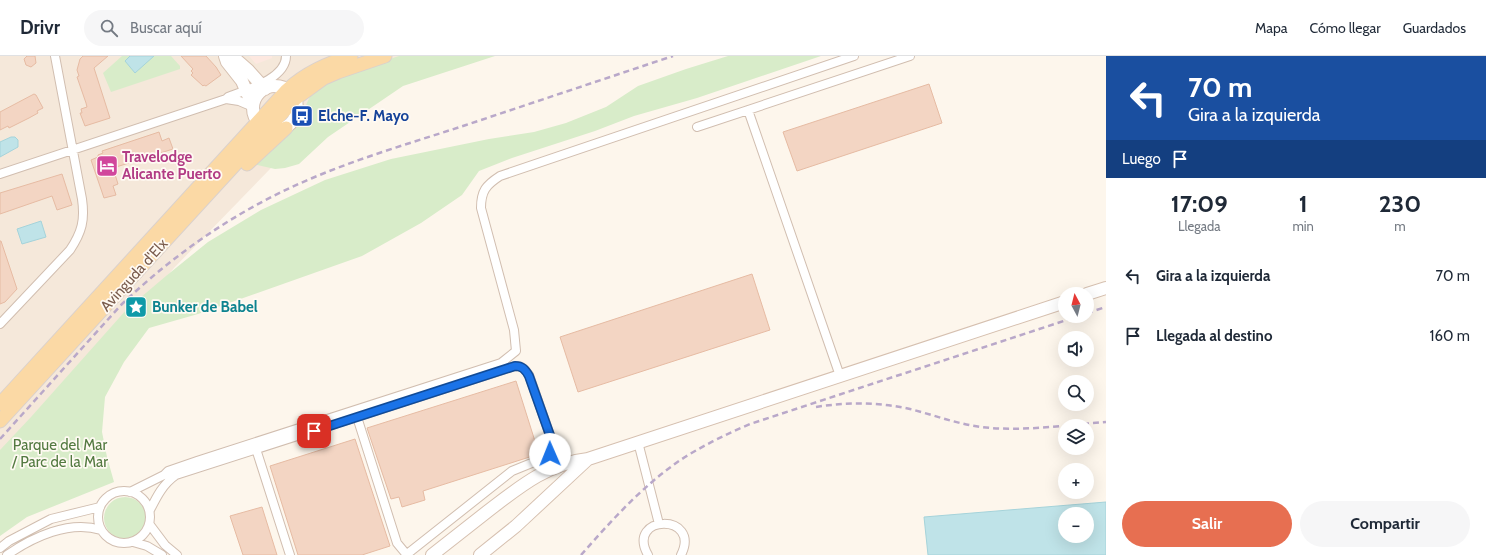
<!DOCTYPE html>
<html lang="es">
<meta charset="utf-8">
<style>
:root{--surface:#fff;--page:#f6f6f7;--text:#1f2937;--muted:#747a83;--line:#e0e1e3;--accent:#e76f51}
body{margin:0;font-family:Cabin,sans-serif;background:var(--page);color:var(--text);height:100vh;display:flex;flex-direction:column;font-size:15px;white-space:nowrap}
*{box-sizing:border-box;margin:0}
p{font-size:13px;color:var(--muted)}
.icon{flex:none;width:22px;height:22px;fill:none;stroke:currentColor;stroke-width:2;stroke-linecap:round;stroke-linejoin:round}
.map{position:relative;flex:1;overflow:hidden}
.sheet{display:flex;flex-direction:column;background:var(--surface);width:380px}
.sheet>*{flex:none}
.banner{background:#1a4fa0;color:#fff;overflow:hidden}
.needle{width:26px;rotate:353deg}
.fabs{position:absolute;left:1058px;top:231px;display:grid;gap:8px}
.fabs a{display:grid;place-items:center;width:36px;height:36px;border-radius:50%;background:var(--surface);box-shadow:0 4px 16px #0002;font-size:20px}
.pin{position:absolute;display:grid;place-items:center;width:34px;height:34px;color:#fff;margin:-17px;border-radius:8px;box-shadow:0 2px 6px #0006}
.me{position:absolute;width:44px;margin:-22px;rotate:359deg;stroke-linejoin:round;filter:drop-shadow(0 0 3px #0008)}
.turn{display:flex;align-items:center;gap:14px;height:84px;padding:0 16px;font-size:18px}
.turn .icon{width:52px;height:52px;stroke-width:2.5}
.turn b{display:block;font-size:28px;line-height:34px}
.then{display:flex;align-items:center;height:38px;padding:0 16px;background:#0003;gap:8px;font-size:15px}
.eta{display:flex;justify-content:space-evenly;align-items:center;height:68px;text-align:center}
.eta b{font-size:24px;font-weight:700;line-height:28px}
.primary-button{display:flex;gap:8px;margin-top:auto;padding:8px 16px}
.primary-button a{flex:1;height:46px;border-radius:24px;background:var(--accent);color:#fff;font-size:16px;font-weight:700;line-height:46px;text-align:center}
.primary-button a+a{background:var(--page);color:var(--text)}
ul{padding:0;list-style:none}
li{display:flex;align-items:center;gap:12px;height:60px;padding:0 16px}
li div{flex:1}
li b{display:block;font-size:15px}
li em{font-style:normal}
header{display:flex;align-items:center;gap:24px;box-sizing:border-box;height:56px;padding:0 20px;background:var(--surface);border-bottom:1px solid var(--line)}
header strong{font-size:19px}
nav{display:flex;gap:22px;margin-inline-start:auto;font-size:14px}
.search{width:280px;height:36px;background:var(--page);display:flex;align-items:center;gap:10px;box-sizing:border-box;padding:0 14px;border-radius:22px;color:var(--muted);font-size:15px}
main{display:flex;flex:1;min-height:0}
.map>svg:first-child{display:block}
</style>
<header>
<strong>Drivr</strong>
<div class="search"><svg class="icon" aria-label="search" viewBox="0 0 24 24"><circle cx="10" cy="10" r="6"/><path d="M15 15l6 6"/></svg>Buscar aquí</div>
<nav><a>Mapa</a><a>Cómo llegar</a><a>Guardados</a></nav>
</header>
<main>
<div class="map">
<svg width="1106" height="499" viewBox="0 0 1106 499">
<rect width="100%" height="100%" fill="#fdf6ec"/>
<path fill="#f5e8da" d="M0 0H447L332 49 174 212 0 416Z"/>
<path fill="#fde8e0" d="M249 0H272V2L256 8Z"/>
<path fill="#d8ecc9" d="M122 0H171L180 10V13L111 36 103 17Z
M399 0H495L403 30 328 81 299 108 285 112 275 113 253 108C268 95 286 83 298 67 305 59 305 45 313 37 329 19 376 8 399 0Z
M728 0H821L697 42 634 60 595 75 512 102 479 115 462 139 421 167 362 200 198 258 149 272 124 306 105 341 102 376 107 401 114 426 27 461 0 480V394L31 361 127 253 166 220 208 186 261 154 325 124 391 103 489 83 534 76 566 67 606 51 638 30 686 13Z
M104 462a21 21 0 1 1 42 0a21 21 0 1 1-42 0Z"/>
<path fill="#bfe3e8" stroke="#a5d3da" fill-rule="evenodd" d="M130 0H154L135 17 125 5Z
M11 81H15L18 84V91L0 101V86Z
M41 165 46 181 22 188 17 173Z
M1106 446V499H928L924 461ZM1065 458H1087V480H1065Z"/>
<path fill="#f3d5c3" stroke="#e6bba3" d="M27 0H35L36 7 31 11 26 9 24 3Z
M83 0H108L94 12 110 62 85 70 80 57H82L81 53 87 51 86 47 77 21 79 20 77 14 80 3Z
M181 0H206L216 11 221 19 206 30 204 29 203 30 191 19 193 17 191 15 193 13Z
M929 28 942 67 797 115 783 76Z
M34 38 36 39 43 52 37 55 38 57 29 62 9 72 8 70 0 74V56Z
M159 76 162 85 169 82 173 93 113 112 118 128 113 130 116 139 104 142 91 104 98 101V99L103 97 102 95Z
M62 118 72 149 57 154 52 140 0 158V137Z
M0 185H1L17 233 5 246 0 248Z
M752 218 770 274 578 336 560 281Z
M516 325 539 398 423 435 425 444 402 451 399 441 391 443 367 372Z
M355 383 390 490 362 499H298L270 410Z
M262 451 277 499H243L230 460Z"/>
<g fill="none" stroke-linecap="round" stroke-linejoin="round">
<g stroke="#d1beb0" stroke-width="10">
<path id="street" d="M226 43 239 45 253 51
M748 54 840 320
M697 71 910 0
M0 118 226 43 228 41C246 34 286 23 286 0
M0 268 70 194C82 176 85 164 82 143L55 0
M357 361 397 487 407 499
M638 386 659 468
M256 393 290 499
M98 461a26 26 0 1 1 52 0a26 26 0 1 1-52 0Z
M130 436 164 419 168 415 197 405 501 307 516 295 514 274 481 152C481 135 486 129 500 120L854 0
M150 454C157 440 163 428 176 419L515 310C522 310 525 313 529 319L552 385V393L550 398 544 402 512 415 406 499
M150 469 165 489 177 499
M133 486 147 490 162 499
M0 492 9 485 51 463 100 451
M7 499C33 481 69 464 101 474
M648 499C625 458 702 457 681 499"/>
</g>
<g stroke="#d6c0b0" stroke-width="14">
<path id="secondary" d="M225 0 227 6 242 25 253 51
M232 0 248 14 265 33
M253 52a22 22 0 1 1 44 0a22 22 0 1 1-44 0Z
M1087 238 1106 232
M432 499C451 484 469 470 488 455 518 432 548 407 588 403L1065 246
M480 499 516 470 588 403"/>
</g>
<g stroke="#dad1cd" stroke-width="15">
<path id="primary" d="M247 108 286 72
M0 348 287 34C306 17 326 8 351 0
M0 365 295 43 324 22 338 16 385 0"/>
</g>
<use href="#street" stroke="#fff" stroke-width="8"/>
<use href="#secondary" stroke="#fff" stroke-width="12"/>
<use href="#primary" stroke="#fbd9a5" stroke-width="13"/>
<path stroke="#b9a8c9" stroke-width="2.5" stroke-dasharray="6 4" stroke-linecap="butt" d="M1087 257 1106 251
M816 351C847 346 879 346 910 353 934 359 957 368 981 371 1022 376 1065 369 1106 366
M0 383 121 249C171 201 229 160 292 131 348 105 408 88 466 69 535 46 604 23 673 0
M581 499C612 464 645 427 685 401 706 388 727 378 750 368L1079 260"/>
</g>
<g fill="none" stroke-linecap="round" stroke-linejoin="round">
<g stroke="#114b97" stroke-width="10">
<path id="route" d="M314 375 515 310C522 310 525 313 529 320L552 385V393L550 398"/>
</g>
<use href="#route" stroke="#1a73e8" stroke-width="7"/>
</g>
<defs>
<g id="bus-square" transform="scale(1.15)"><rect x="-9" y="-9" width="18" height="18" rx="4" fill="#1a4fb4" stroke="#fffaf3"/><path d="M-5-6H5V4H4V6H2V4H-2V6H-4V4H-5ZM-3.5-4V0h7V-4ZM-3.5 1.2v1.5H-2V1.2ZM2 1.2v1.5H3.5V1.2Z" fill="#fff"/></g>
<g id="hotel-square" transform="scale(1.15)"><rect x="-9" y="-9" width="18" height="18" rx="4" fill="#d1479c" stroke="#fffaf3"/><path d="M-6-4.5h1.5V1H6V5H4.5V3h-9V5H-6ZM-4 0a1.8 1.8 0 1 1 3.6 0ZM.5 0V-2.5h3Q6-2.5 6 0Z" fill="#fff"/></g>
<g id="sight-square" transform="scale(1.15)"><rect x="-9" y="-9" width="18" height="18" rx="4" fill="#0f9aa8" stroke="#fffaf3"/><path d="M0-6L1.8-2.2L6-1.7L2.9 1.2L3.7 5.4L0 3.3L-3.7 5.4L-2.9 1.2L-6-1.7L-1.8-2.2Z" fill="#fff"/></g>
</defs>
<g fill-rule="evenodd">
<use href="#bus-square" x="302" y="60"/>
<use href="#hotel-square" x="107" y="110"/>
<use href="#sight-square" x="136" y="251"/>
</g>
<g text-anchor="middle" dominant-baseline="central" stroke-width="3.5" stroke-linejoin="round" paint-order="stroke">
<g font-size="15" font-weight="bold" fill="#164399" stroke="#fffaf3" text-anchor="start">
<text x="318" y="60">Elche-F. Mayo</text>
</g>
<g font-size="15" font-weight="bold" fill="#b23c85" stroke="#fffaf3" text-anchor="start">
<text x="122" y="101">Travelodge<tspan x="122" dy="17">Alicante Puerto</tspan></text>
</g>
<g font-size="15" fill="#7a5c4d" stroke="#fffaf3">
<text transform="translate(134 219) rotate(-48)">Avinguda d'Elx</text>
</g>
<g font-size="15" font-weight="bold" fill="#0d838f" stroke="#fffaf3" text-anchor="start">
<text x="152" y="251">Bunker de Babel</text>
</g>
<g font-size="15" fill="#537a41" stroke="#fffaf3">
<text x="60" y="389">Parque del Mar<tspan x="60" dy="17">/ Parc de la Mar</tspan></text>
</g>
</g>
</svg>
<div class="fabs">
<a><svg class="needle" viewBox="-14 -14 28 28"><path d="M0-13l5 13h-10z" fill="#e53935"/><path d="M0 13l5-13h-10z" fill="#747a83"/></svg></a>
<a><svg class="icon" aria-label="sound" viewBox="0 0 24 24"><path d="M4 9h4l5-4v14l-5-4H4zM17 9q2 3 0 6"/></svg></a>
<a><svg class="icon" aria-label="search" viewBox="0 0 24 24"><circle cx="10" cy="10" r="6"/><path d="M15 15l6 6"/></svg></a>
<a><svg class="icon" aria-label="layers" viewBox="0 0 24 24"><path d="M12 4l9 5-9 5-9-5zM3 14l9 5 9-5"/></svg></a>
<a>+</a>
<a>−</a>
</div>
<div class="pin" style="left:314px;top:375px;background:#d93025"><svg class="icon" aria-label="arrive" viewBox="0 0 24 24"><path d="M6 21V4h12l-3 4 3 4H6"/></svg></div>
<svg class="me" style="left:550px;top:398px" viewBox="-20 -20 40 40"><circle r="19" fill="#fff"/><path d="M0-13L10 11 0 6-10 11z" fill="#1a73e8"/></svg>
</div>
<section class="sheet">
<div class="banner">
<div class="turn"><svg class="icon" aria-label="left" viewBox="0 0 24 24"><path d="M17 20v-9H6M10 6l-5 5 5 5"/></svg><div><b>70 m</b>Gira a la izquierda</div></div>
<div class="then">Luego<svg class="icon" aria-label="arrive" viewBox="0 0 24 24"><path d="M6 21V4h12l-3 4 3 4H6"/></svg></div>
</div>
<div class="eta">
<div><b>17:09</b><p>Llegada</p></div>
<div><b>1</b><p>min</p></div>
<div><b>230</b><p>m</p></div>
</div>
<ul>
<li><svg class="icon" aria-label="left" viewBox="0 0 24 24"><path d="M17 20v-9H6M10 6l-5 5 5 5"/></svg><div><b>Gira a la izquierda</b></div><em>70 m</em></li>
<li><svg class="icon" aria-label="arrive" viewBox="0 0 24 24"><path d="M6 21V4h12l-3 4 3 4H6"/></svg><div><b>Llegada al destino</b></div><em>160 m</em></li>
</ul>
<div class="primary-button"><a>Salir</a><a>Compartir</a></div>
</section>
</main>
